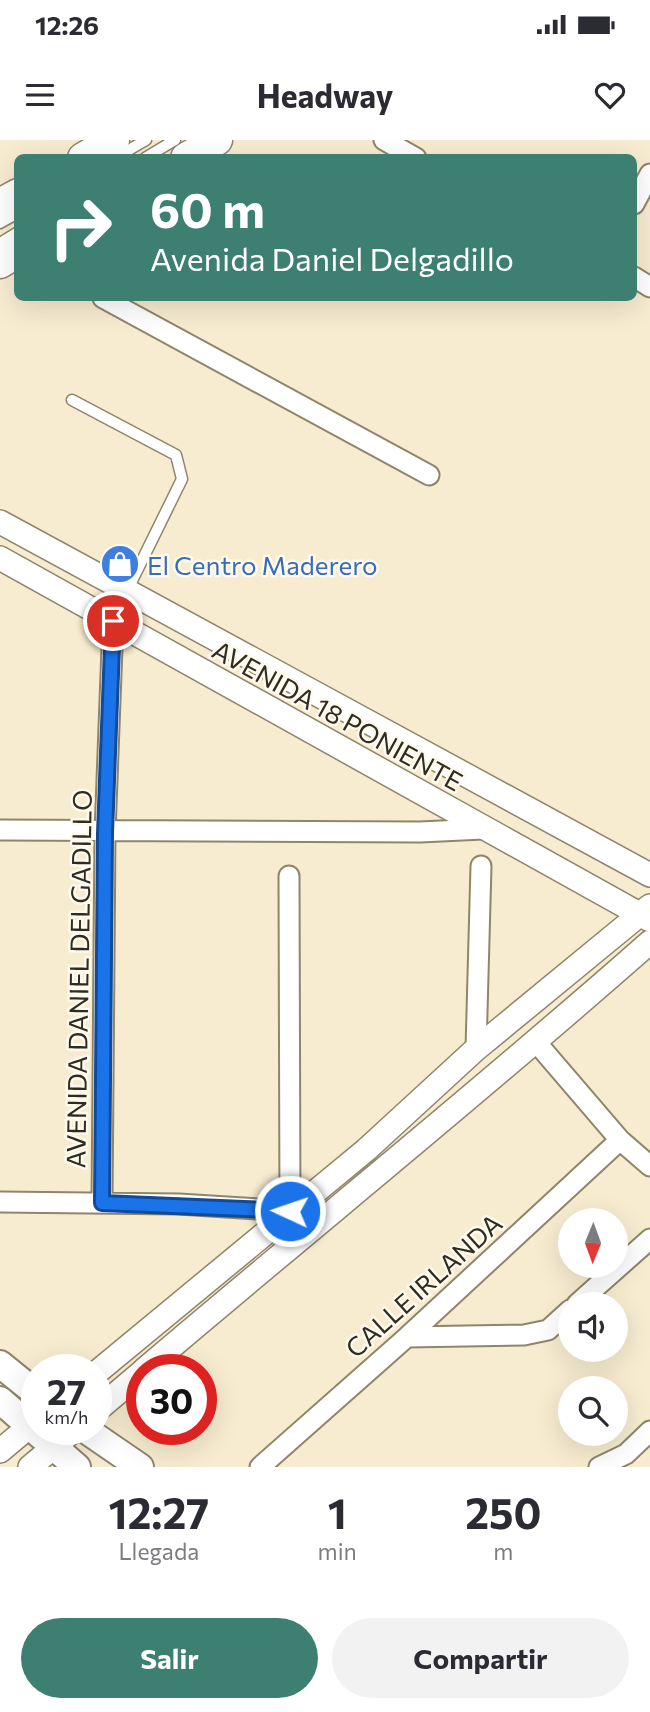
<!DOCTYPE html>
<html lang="es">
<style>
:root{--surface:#fff;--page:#f2f2f3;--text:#2b2b33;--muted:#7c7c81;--accent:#3d7f71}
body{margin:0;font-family:Commissioner,sans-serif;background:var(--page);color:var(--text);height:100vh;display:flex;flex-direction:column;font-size:26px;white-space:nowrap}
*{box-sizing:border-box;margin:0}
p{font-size:23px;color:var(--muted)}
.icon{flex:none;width:38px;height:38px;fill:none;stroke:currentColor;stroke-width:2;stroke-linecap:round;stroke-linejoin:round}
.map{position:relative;height:1327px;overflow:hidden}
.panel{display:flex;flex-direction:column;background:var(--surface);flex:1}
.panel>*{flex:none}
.hud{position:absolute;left:14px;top:14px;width:623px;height:147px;border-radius:10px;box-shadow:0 7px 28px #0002;background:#3d7f71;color:#fff;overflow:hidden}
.needle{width:46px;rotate:181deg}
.tools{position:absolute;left:558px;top:1068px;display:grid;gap:14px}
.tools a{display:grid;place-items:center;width:70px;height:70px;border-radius:50%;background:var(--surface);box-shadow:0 7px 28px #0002;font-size:35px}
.speed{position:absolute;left:21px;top:1214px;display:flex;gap:14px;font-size:35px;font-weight:700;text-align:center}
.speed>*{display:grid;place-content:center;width:91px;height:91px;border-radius:50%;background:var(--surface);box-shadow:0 7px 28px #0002;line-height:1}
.speed small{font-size:18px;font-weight:400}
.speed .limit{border:10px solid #d22;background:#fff;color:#111}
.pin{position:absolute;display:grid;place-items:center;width:60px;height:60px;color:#fff;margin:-30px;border:4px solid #fff;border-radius:50%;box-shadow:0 2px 7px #0007}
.me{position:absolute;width:77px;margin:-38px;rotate:273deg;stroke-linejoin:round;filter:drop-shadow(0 0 5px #0008)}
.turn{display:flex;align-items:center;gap:24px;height:147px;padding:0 21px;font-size:32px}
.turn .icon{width:91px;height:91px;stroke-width:2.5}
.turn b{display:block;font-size:49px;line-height:60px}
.eta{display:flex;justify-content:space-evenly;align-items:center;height:119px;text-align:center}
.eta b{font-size:42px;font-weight:700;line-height:49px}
.cta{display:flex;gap:14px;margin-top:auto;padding:14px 21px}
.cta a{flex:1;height:80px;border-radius:42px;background:var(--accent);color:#fff;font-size:28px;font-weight:700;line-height:80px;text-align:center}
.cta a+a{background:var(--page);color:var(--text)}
.status{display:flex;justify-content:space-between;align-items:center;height:49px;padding:0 35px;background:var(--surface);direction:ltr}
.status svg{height:19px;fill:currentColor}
header{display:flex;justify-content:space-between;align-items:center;height:91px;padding:0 21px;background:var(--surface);font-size:32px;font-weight:700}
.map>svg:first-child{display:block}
</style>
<div class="status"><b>12:26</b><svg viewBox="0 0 49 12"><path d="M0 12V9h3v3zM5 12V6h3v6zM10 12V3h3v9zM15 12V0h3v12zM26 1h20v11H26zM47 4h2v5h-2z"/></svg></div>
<header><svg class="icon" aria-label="menu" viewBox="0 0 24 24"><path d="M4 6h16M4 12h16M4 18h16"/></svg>Headway<svg class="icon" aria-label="heart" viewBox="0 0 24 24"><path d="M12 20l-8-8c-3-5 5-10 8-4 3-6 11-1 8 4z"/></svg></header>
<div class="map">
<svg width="650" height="1327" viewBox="0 0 650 1327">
<rect width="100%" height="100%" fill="#f7ecd0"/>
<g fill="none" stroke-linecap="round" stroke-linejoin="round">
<g stroke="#8f856c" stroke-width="13">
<path id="service" d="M115 18 146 0
M145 18 175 0
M0 83 18 73
M0 103 18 92
M72 260 176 315 182 339 127 451"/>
</g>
<g stroke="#8f856c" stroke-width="23">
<path id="minor" d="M384 0 416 18
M634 64 650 34
M634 137 650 147
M103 158 429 335
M0 690 420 692 483 689
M536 902 620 1000 650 1026
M476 909 481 726
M0 1062 179 1064 290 1071 289 736
M102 1063 105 693 113 481 127 452
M577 1164 650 1099
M407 1197 524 1195 548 1190 570 1170
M260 1327 407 1197 620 1000
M599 1327 626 1314 650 1291"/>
</g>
<g stroke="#8f856c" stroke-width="26">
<path id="tertiary" d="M0 382 650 735
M0 418 650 780
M144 1230C312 1087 485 948 650 802
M96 1233 366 1010 476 909 650 766
M96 1271 142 1232
M0 1311 37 1280
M30 1327 74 1290"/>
</g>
<g stroke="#8f856c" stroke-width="30">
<path id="secondary" d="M0 1224 37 1254
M0 1260 77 1327
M86 1290 140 1327"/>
</g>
<g stroke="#8f856c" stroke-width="33">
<path id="primary" d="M83 18 114 0
M186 18 217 0
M0 64 18 54
M0 123 18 112"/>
</g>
<use href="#service" stroke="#fff" stroke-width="10"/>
<use href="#minor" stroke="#fff" stroke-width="19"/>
<use href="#tertiary" stroke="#fff" stroke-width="23"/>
<use href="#secondary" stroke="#fff" stroke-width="26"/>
<use href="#primary" stroke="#fff" stroke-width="30"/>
</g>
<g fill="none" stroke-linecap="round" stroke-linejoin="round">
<g stroke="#114b97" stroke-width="18">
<path id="route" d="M113 481 105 693 102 1063 290 1071"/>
</g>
<use href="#route" stroke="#1a73e8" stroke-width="12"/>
</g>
<defs>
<g id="shop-disc" transform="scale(2.0125)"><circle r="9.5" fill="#3f7fe0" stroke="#fefaee"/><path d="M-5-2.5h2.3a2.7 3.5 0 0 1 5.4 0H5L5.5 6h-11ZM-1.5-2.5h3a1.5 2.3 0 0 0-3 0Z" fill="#fff"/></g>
</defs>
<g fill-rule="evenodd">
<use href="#shop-disc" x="120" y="424"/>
</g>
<g text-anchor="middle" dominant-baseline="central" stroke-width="5" stroke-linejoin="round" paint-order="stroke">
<g font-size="26" fill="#366cbe" stroke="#fefaee" text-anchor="start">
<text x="147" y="424">El Centro Maderero</text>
</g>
<g font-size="26" fill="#2f2b20" stroke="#fefaee">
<text transform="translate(338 575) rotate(29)">AVENIDA 18 PONIENTE</text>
<text transform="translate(78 839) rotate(-89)">AVENIDA DANIEL DELGADILLO</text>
<text transform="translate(423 1145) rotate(-42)">CALLE IRLANDA</text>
</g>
</g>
</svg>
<div class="tools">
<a><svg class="needle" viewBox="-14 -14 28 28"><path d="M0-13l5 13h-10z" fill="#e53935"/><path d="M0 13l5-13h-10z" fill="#7c7c81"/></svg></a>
<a><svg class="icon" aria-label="sound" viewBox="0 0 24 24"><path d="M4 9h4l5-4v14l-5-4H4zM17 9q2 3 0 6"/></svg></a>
<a><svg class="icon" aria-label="search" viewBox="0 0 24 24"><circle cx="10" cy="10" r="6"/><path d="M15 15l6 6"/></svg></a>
</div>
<div class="speed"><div>27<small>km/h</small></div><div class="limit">30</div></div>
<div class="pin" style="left:113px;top:481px;background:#d93025"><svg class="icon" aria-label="arrive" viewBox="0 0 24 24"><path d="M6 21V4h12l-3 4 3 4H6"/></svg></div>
<svg class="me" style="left:290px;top:1071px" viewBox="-20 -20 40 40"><circle r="17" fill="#1a73e8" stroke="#fff" stroke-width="3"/><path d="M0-11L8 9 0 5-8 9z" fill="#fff"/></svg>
<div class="hud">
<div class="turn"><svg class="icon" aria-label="right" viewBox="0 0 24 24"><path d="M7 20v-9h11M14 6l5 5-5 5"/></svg><div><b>60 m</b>Avenida Daniel Delgadillo</div></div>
</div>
</div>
<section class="panel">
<div class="eta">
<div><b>12:27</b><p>Llegada</p></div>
<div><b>1</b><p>min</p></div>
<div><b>250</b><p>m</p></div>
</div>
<div class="cta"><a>Salir</a><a>Compartir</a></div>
</section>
